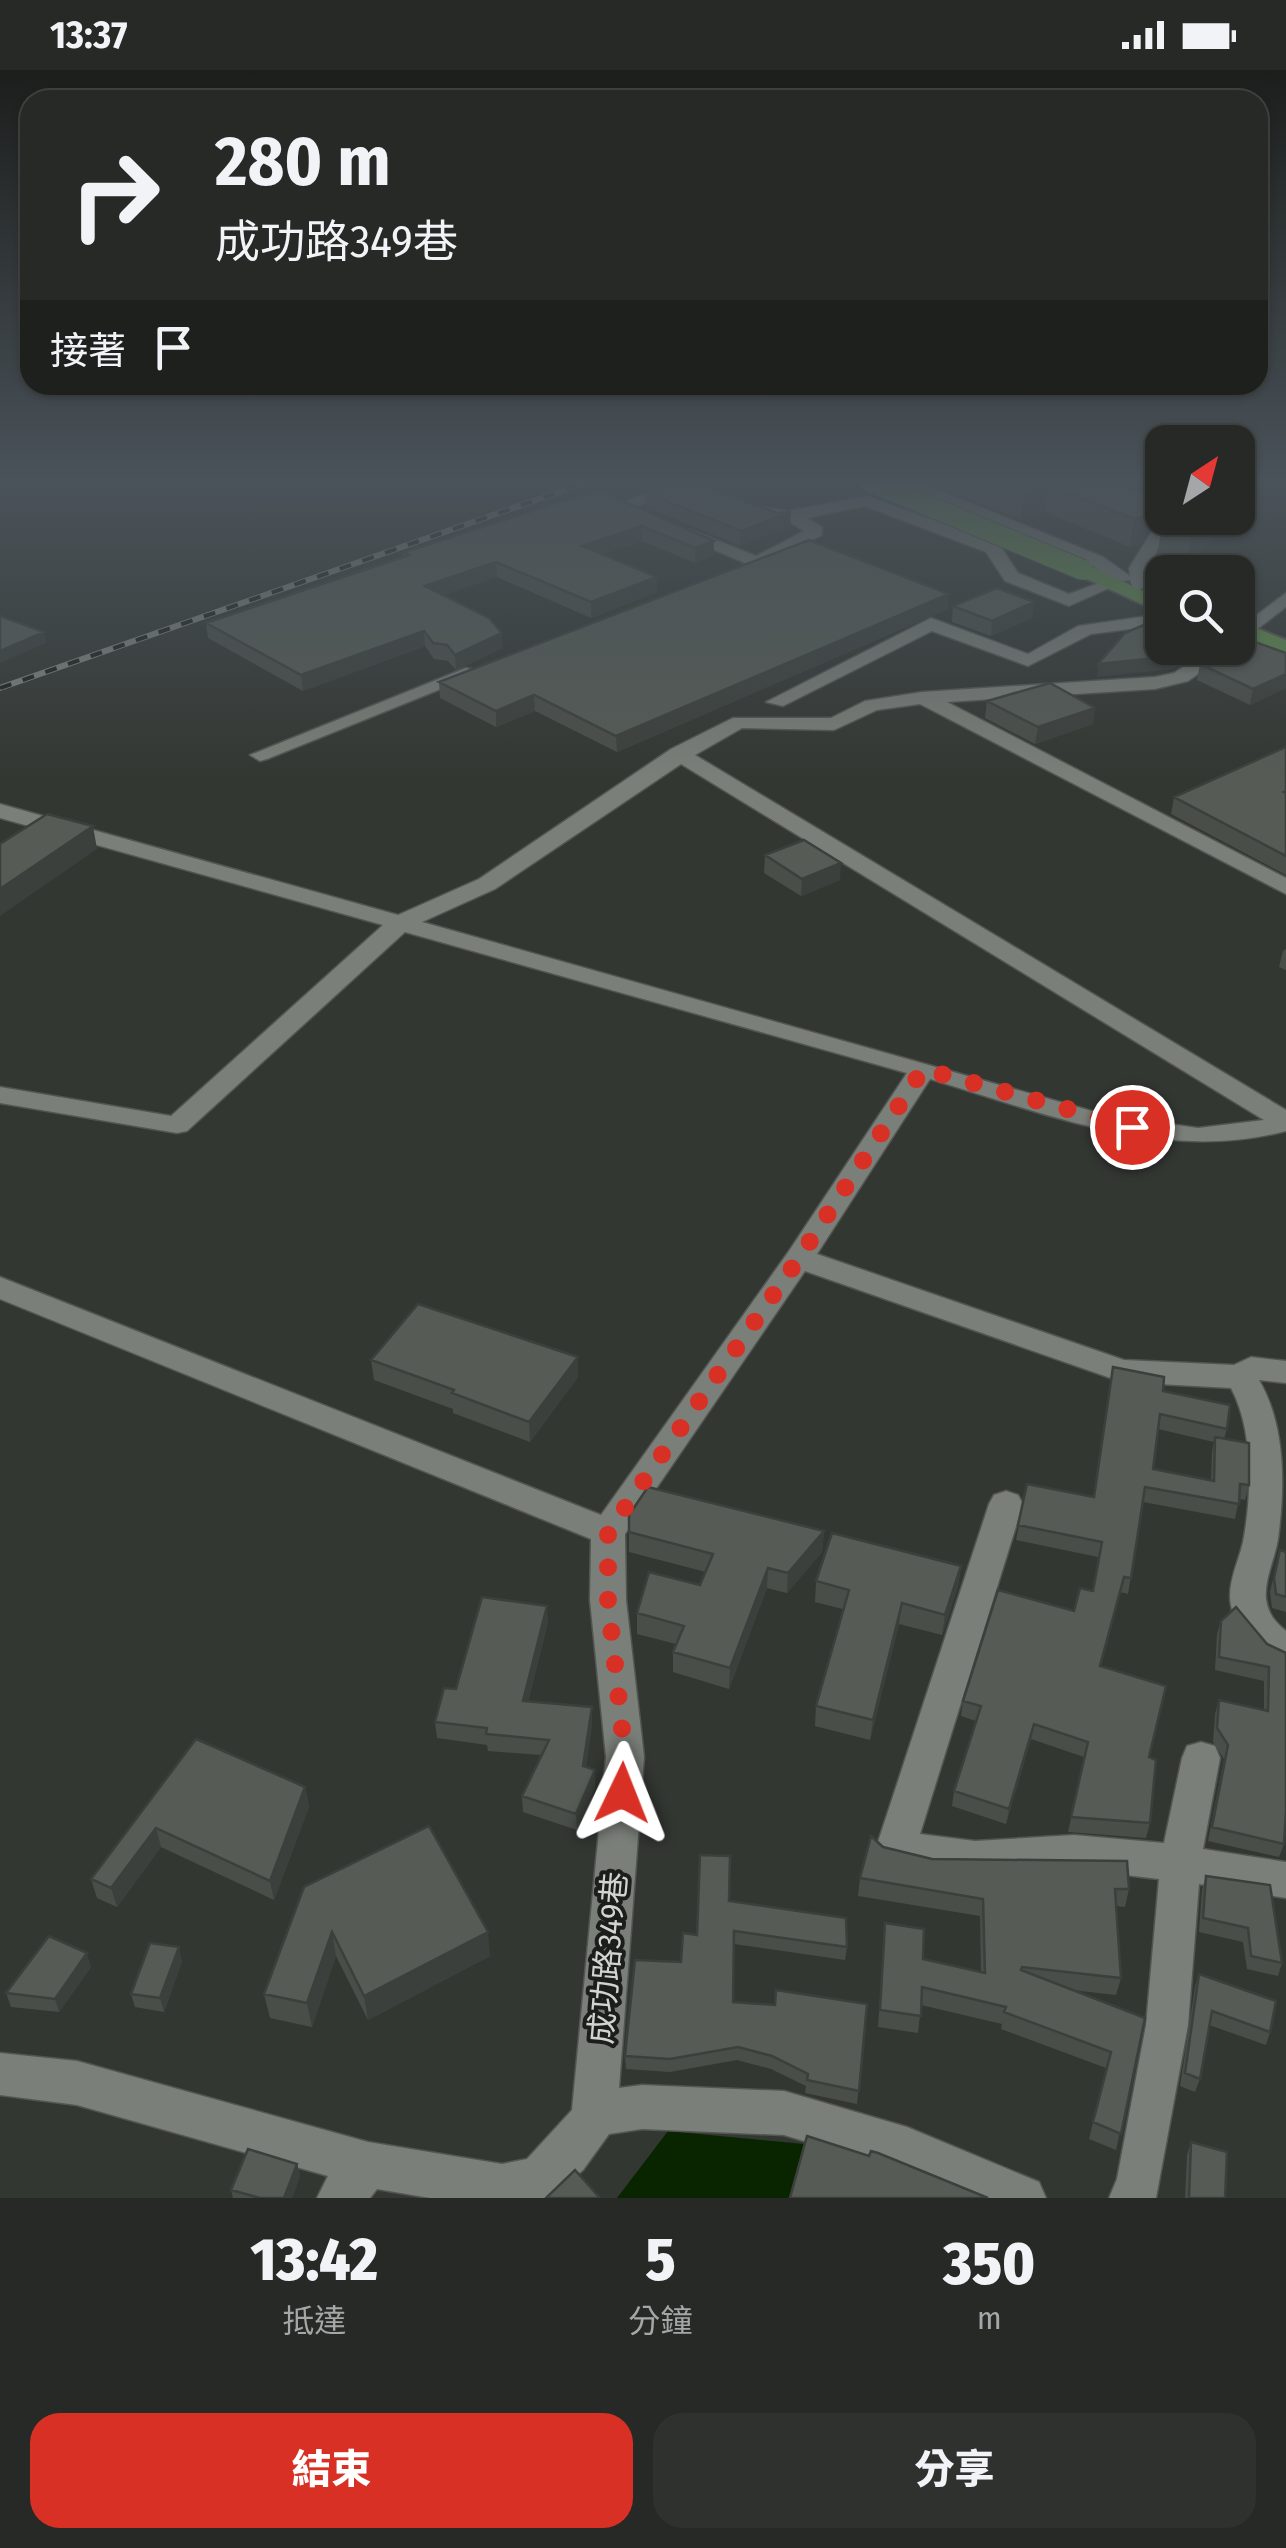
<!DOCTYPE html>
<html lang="zh-TW">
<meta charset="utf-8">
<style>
:root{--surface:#262926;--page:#2e312e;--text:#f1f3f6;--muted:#a4a6a7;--line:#424543;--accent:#d93025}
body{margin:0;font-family:"Fira Sans Condensed","Noto Sans TC",sans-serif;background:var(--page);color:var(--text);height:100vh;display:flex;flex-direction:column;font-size:38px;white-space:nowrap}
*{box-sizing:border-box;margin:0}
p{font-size:32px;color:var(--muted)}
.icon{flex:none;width:55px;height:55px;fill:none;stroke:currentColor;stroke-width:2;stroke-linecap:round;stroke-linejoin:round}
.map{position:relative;height:2128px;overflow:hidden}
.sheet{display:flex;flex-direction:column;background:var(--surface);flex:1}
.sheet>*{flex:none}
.hud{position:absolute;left:20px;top:20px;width:1248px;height:305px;border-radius:30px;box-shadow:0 2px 8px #0004,0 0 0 2px var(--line);background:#262926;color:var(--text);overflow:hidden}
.needle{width:65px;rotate:36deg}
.fabs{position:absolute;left:1145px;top:355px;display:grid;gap:20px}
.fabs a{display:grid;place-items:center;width:110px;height:110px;border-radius:20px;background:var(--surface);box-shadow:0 2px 8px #0004,0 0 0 2px var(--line);font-size:50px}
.pin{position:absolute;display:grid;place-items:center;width:85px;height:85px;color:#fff;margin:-42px;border:5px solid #fff;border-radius:50%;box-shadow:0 2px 10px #0007}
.me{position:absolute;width:110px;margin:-55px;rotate:2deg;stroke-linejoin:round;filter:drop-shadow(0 0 8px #0008)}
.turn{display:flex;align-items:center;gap:35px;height:210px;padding:0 30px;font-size:45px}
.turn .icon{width:130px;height:130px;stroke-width:2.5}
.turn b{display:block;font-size:70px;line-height:85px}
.then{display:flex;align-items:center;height:95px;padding:0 30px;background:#0003;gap:20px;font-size:38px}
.eta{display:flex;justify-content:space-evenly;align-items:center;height:170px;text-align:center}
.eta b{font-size:60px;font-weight:800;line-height:70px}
.primary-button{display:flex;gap:20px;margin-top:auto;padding:20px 30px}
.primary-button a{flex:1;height:115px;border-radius:30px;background:var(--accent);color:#fff;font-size:40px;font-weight:800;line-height:115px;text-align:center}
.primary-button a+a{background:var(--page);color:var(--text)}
.status{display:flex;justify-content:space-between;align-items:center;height:70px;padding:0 50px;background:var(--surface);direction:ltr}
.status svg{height:28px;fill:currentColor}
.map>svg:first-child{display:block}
</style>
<div class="status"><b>13:37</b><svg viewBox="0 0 49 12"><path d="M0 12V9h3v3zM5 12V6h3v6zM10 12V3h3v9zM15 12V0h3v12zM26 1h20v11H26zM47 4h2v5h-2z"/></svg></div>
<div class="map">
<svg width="1286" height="2128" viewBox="0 0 1286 2128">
<rect width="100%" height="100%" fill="#333732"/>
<path fill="#092500" d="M668 2061 804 2074 789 2128H617Z"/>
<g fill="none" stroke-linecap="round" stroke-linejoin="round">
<g stroke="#525551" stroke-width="3">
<path id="minor" d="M895 411H916L1103 487 1130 506 1129 498 1162 445 1177 448 1147 498 1148 515 1139 520 1133 519 1130 510 1116 512 1091 495Z
M672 412 686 415 635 437 649 442V450H637L612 437Z
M867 426 999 474 1018 503 1069 524 1107 510 1116 515 1069 536 1005 511 986 482 865 436 807 448 822 457V465L757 498 674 463 689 459 756 486 804 461 788 451 750 443V435L788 441Z
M1286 523V537L1238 574V559Z
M1162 544V555L1091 564 1028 596 932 561 783 636 766 632 931 548 1028 584 1078 556Z
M1212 578H1234L1188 611 1155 619 947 632 1286 808V824L920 634 877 640 834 660 742 658 695 685 1286 1040V1061C1163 1093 1047 1044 930 1009L817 1184 1124 1290 1234 1295 1251 1287 1286 1291V1313L1259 1310C1286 1356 1285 1417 1278 1469 1275 1489 1264 1509 1266 1529 1268 1544 1275 1552 1286 1561V1595C1257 1585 1231 1558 1230 1526 1230 1507 1239 1490 1243 1472 1252 1425 1254 1361 1231 1318L1122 1312 805 1201 625 1464 626 1530 644 1687 619 2018 642 2015 784 2021 907 2057 1039 2112 1046 2128H968L907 2102 784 2065 642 2059 609 2064 583 2100 550 2128H430L377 2119 370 2128H317L328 2106 77 2035 0 2025V1983L77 1991 368 2072 502 2094 527 2089 572 2040 606 1687 590 1530 591 1469 0 1229V1207L601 1445 789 1181 907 1003 405 862 187 1061 177 1063 0 1033V1017L171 1046 383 855 0 748V734L398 845 479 809 671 679 733 648H831L865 631 922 622 1155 607 1174 603ZM681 694 1264 1050 1198 1058 1106 1045 422 852 495 819Z
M466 598 483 602 267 689 260 691 250 685Z
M1006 1421 1018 1425 1023 1434 920 1764 975 1771 1074 1765 1164 1773 1182 1688 1187 1676 1201 1672 1215 1676 1220 1688 1203 1779 1286 1792V1828L1199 1814 1188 1955 1156 2128H1109L1117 2109 1146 1955 1159 1809C1131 1806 1102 1801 1074 1801 1009 1800 945 1814 882 1791L876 1778 989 1434 994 1425Z"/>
</g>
<g stroke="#525551" stroke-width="4">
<path id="major" d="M1076 496H1090L1162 530V543L1076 504Z
M1238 551 1286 570V583L1238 564Z"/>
</g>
<use href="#minor" fill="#7b7f79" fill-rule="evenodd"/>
<use href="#major" fill="#608f4a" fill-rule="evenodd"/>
<g stroke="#80847f" stroke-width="6">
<path id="rail" d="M0 618 590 411"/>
</g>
<use href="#rail" stroke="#1c1e1b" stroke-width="4" stroke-dasharray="12" stroke-linecap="butt"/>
<g stroke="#525551" stroke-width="22" stroke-linecap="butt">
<path id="major-bridge" d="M869 411 1083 500"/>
</g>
<use href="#major-bridge" stroke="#608f4a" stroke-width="20"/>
</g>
<path fill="#4a4e49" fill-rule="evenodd" d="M925 411H1162V435L1157 434 1154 452 1140 474 1130 477 1045 442 1021 450Z
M598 420 714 471V485L695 493 642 471 601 484 657 507V522L591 548 497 507 443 525 503 578 456 600 448 591 434 589 425 576 303 621 208 568 206 553 402 487V483Z
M646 423 790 457 740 476 646 437Z
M1233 448 1186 495 1156 490 1161 462Z
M1034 532 1032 548 991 566 952 552 953 536Z
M948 539 617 682 535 641 496 657 440 628 439 612Z
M1286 583V618L1250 635 1197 610 1200 594Z
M987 631 1093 654 1035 674 985 648Z
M1286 677V805L1171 744 1174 727Z
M765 785 840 810 801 826 764 803Z
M1286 879V900L1279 897 1283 881Z
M371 1290 578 1307 530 1372 453 1343V1339L374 1310Z
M1113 1297 1163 1321 1227 1359 1224 1369 1249 1415 1245 1430 1239 1429 1235 1449 1143 1432 1128 1524 1120 1522 1101 1596 1149 1687 1150 1753 1146 1768 1068 1762 1084 1687 1031 1669 1006 1754 952 1736 954 1721 976 1651 961 1646 963 1631 1074 1541 1093 1521 1098 1487 1016 1470 1027 1414 1094 1427ZM1158 1359 1214 1372 1212 1382 1211 1410 1153 1399Z
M629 1445 824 1461 822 1482 787 1523 767 1518 729 1619 673 1602V1582L676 1574 637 1564V1543L700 1515 706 1502 629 1482Z
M1280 1480 1286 1482V1542L1272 1538 1270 1522Z
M961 1496 958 1516 942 1565 899 1554 870 1670 815 1656 816 1636 843 1539 815 1532 816 1511Z
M1221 1551 1267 1574 1284 1774 1279 1787 1208 1771 1224 1689 1213 1672 1215 1644 1219 1630 1264 1640V1611L1215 1600 1217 1564Z
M548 1552 528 1632 592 1637V1653L586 1697 595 1717 577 1760 523 1742 522 1726 541 1685 488 1681 487 1675 437 1668 435 1652 456 1619Z
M196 1669 305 1717 309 1737 274 1830 161 1777 117 1837 97 1828 91 1809Z
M883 1777 932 1789 1129 1819 1125 1837 1116 1836 1121 1908 1116 1925 1072 1920 1145 1948 1116 2080 1089 2069 1106 1998 1001 1959 1002 1954 921 1935 918 1963 878 1957 885 1853 923 1889 981 1902 980 1846 858 1826 860 1808Z
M1206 1806 1282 1893 1278 1906 1247 1899 1243 1872 1199 1862 1202 1820Z
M304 1817 490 1886 368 1950 336 1886 312 1957 270 1948 264 1924Z
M729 1831 847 1877 845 1890 734 1874 733 1932 775 1935 867 1934 857 2034 805 2023 806 2016 771 1999 737 1990 670 2002 626 1999 625 1986 697 1865Z
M182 1891 164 1942 135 1937 131 1924Z
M91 1897 59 1942 11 1937 6 1923Z
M1199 1904 1270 1962 1266 1975 1209 1955 1200 2009 1195 2022 1180 2016 1195 1917Z
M1191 2072 1225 2128H1185L1187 2085Z
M297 2094 300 2106 292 2128H233L231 2120Z"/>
<path fill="#3c403c" d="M1048 415 1045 442 1021 450 1024 423Z
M1158 425 1154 452 1140 474 1130 477 1134 449Z
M791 442 790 457 740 476 741 461Z
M1211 448H1233L1186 495 1191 467Z
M642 456V471L582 491V476Z
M714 471V485L695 493V478Z
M496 492 497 507 426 531 425 516Z
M657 507V522L591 548V532Z
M949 524 948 539 617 682 616 666Z
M1034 532 1032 548 991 566 992 551Z
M424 561 425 576 303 621 301 605Z
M44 562 46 573 0 593V581Z
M502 563 503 578 456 600 455 585Z
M1189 578H1206L1173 599 1097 607 1098 594Z
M1286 604V618L1250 635 1253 619Z
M534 625 535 641 496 657V641Z
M1095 638 1093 654 1035 674 1038 657Z
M93 756 97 779 0 846V819Z
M841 793 840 810 801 826 802 809Z
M578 1287V1307L530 1372 529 1352Z
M824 1461 822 1482 787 1523 788 1503Z
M961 1496 958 1516 942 1565 945 1545Z
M768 1498 767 1518 729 1619 730 1598Z
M902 1533 899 1554 870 1670 873 1650Z
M547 1536 548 1552 524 1648 523 1631Z
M592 1637V1653L584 1713 583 1696Z
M1034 1654 1031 1669 1006 1754 1009 1739Z
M595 1700V1717L577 1760 576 1744Z
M305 1717 309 1737 274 1830 270 1811Z
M156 1758 161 1777 117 1837 111 1818Z
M332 1862 336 1886 312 1957 307 1933Z
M488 1862 490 1886 368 1950 364 1926Z
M179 1877 182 1891 164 1942 160 1928Z
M87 1883 91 1897 59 1942 55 1929Z
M297 2094 300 2106 292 2128H284Z"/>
<path fill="#565b55" stroke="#3c403c" stroke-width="2.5" d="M680 411H690L777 443 791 442 741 461 646 423Z
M994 411H1093L1158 425 1144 446 1134 449 1048 415 1024 423Z
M598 420 714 471 695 478 642 456 582 476 657 507 591 532 496 492 425 516 489 548 502 563 455 585 447 575 433 573 424 561 301 605 206 553 409 485 402 483Z
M1169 448H1211L1191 467 1161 462Z
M809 470 949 524 616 666 534 625 496 641 439 612Z
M997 518 1034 532 992 551 953 536Z
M0 546 44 562 0 581Z
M1162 547V578H1189L1175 586 1098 594 1125 563Z
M1238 566 1286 583V604L1253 619 1200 594 1222 578H1238Z
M1050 613 1095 638 1038 657 987 631Z
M1286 677V721L1284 722 1286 723V786L1174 727Z
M47 744 93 756 0 819V774Z
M804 770 841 793 802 809 765 785Z
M418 1234 578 1287 529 1352 452 1323 454 1320 371 1290Z
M1113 1297 1164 1307 1163 1321 1230 1335 1227 1359 1160 1344 1153 1399 1214 1411 1215 1367 1249 1373V1415L1240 1414 1239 1434 1145 1417 1131 1508 1124 1507 1100 1596 1166 1616 1149 1687 1156 1690 1150 1753 1071 1747 1088 1672 1034 1654 1009 1739 954 1721 981 1636 963 1631 998 1520 1074 1541 1080 1518 1093 1521 1102 1472 1018 1455 1027 1414 1094 1427Z
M648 1417 824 1461 788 1503 768 1498 730 1598 673 1582 684 1556 637 1543 649 1502 700 1515 713 1484 629 1462V1445Z
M832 1463 961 1496 945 1545 902 1533 873 1650 816 1636 849 1520 816 1511Z
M1280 1480 1286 1482V1527L1276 1524 1274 1508Z
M482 1527 547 1536 523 1631 592 1637 583 1696 595 1700 576 1744 522 1726 549 1670 486 1664 487 1658 435 1652 444 1618 456 1619Z
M1236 1537 1267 1574 1286 1583V1741L1284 1774 1212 1757 1228 1675 1217 1658 1219 1630 1268 1641 1269 1597 1219 1587 1221 1551Z
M196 1669 305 1717 270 1811 156 1758 111 1818 91 1809Z
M429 1756 488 1862 364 1926 332 1862 307 1933 264 1924 304 1817Z
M871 1766 883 1777 932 1789 1127 1791 1129 1819H1115L1121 1908 1022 1897 1021 1900 1145 1948 1121 2064 1093 2052 1111 1982 1004 1942 1006 1937 922 1917 921 1946 880 1940 885 1853 924 1859 923 1889 985 1903 983 1829 860 1808Z
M700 1785 730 1786 729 1831 846 1848 847 1877 734 1861 733 1932 775 1935 776 1920 867 1934 859 2021 807 2010 808 2004 772 1986 738 1977 670 1989 625 1986 635 1890 681 1892 683 1863 697 1865Z
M1206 1806 1270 1815 1282 1893 1251 1886 1248 1858 1203 1848Z
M49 1866 87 1883 55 1929 6 1923Z
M150 1873 179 1877 160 1928 131 1924Z
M1199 1904 1276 1931 1270 1962 1212 1941 1200 2009 1185 2003Z
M807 2066 869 2086 871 2081 878 2083 988 2128H790Z
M1191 2072 1227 2082 1225 2128H1189Z
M248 2079 297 2094 284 2128H260L231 2120Z
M575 2100 599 2127 598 2128H546Z"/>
<linearGradient id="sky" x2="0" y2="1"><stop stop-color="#1c1e1c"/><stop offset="0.58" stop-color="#4a535a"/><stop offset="1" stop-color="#4a535a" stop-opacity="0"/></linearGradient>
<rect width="1286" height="709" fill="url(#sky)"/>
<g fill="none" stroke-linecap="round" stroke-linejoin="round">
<path stroke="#d93025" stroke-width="18" stroke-dasharray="0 32.4" d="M622 1723 625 1686 608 1530V1462L799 1188 923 999 1132 1057"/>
</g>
<g text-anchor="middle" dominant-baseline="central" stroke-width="8" stroke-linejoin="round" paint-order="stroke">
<g font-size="32" fill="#d2d4d1" stroke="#1c1e1b">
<text transform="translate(608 1888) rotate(-85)">成功路349巷</text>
</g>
</g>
</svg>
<div class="fabs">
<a><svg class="needle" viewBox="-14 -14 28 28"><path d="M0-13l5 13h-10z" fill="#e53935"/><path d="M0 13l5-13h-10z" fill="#a4a6a7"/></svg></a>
<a><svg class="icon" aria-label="search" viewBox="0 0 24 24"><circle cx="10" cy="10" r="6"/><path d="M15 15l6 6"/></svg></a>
</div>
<div class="pin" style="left:1132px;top:1057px;background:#d93025"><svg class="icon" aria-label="arrive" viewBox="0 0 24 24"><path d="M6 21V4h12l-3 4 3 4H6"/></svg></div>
<svg class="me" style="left:622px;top:1723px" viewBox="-20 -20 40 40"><path d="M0-17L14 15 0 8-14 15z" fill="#d93025" stroke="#fff" stroke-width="4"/></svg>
<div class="hud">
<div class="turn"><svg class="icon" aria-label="right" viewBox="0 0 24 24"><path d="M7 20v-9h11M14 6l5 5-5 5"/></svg><div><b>280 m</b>成功路349巷</div></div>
<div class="then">接著<svg class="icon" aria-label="arrive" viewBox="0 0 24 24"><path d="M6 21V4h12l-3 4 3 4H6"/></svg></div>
</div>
</div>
<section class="sheet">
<div class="eta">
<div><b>13:42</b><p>抵達</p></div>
<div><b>5</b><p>分鐘</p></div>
<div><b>350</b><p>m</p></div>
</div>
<div class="primary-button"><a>結束</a><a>分享</a></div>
</section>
